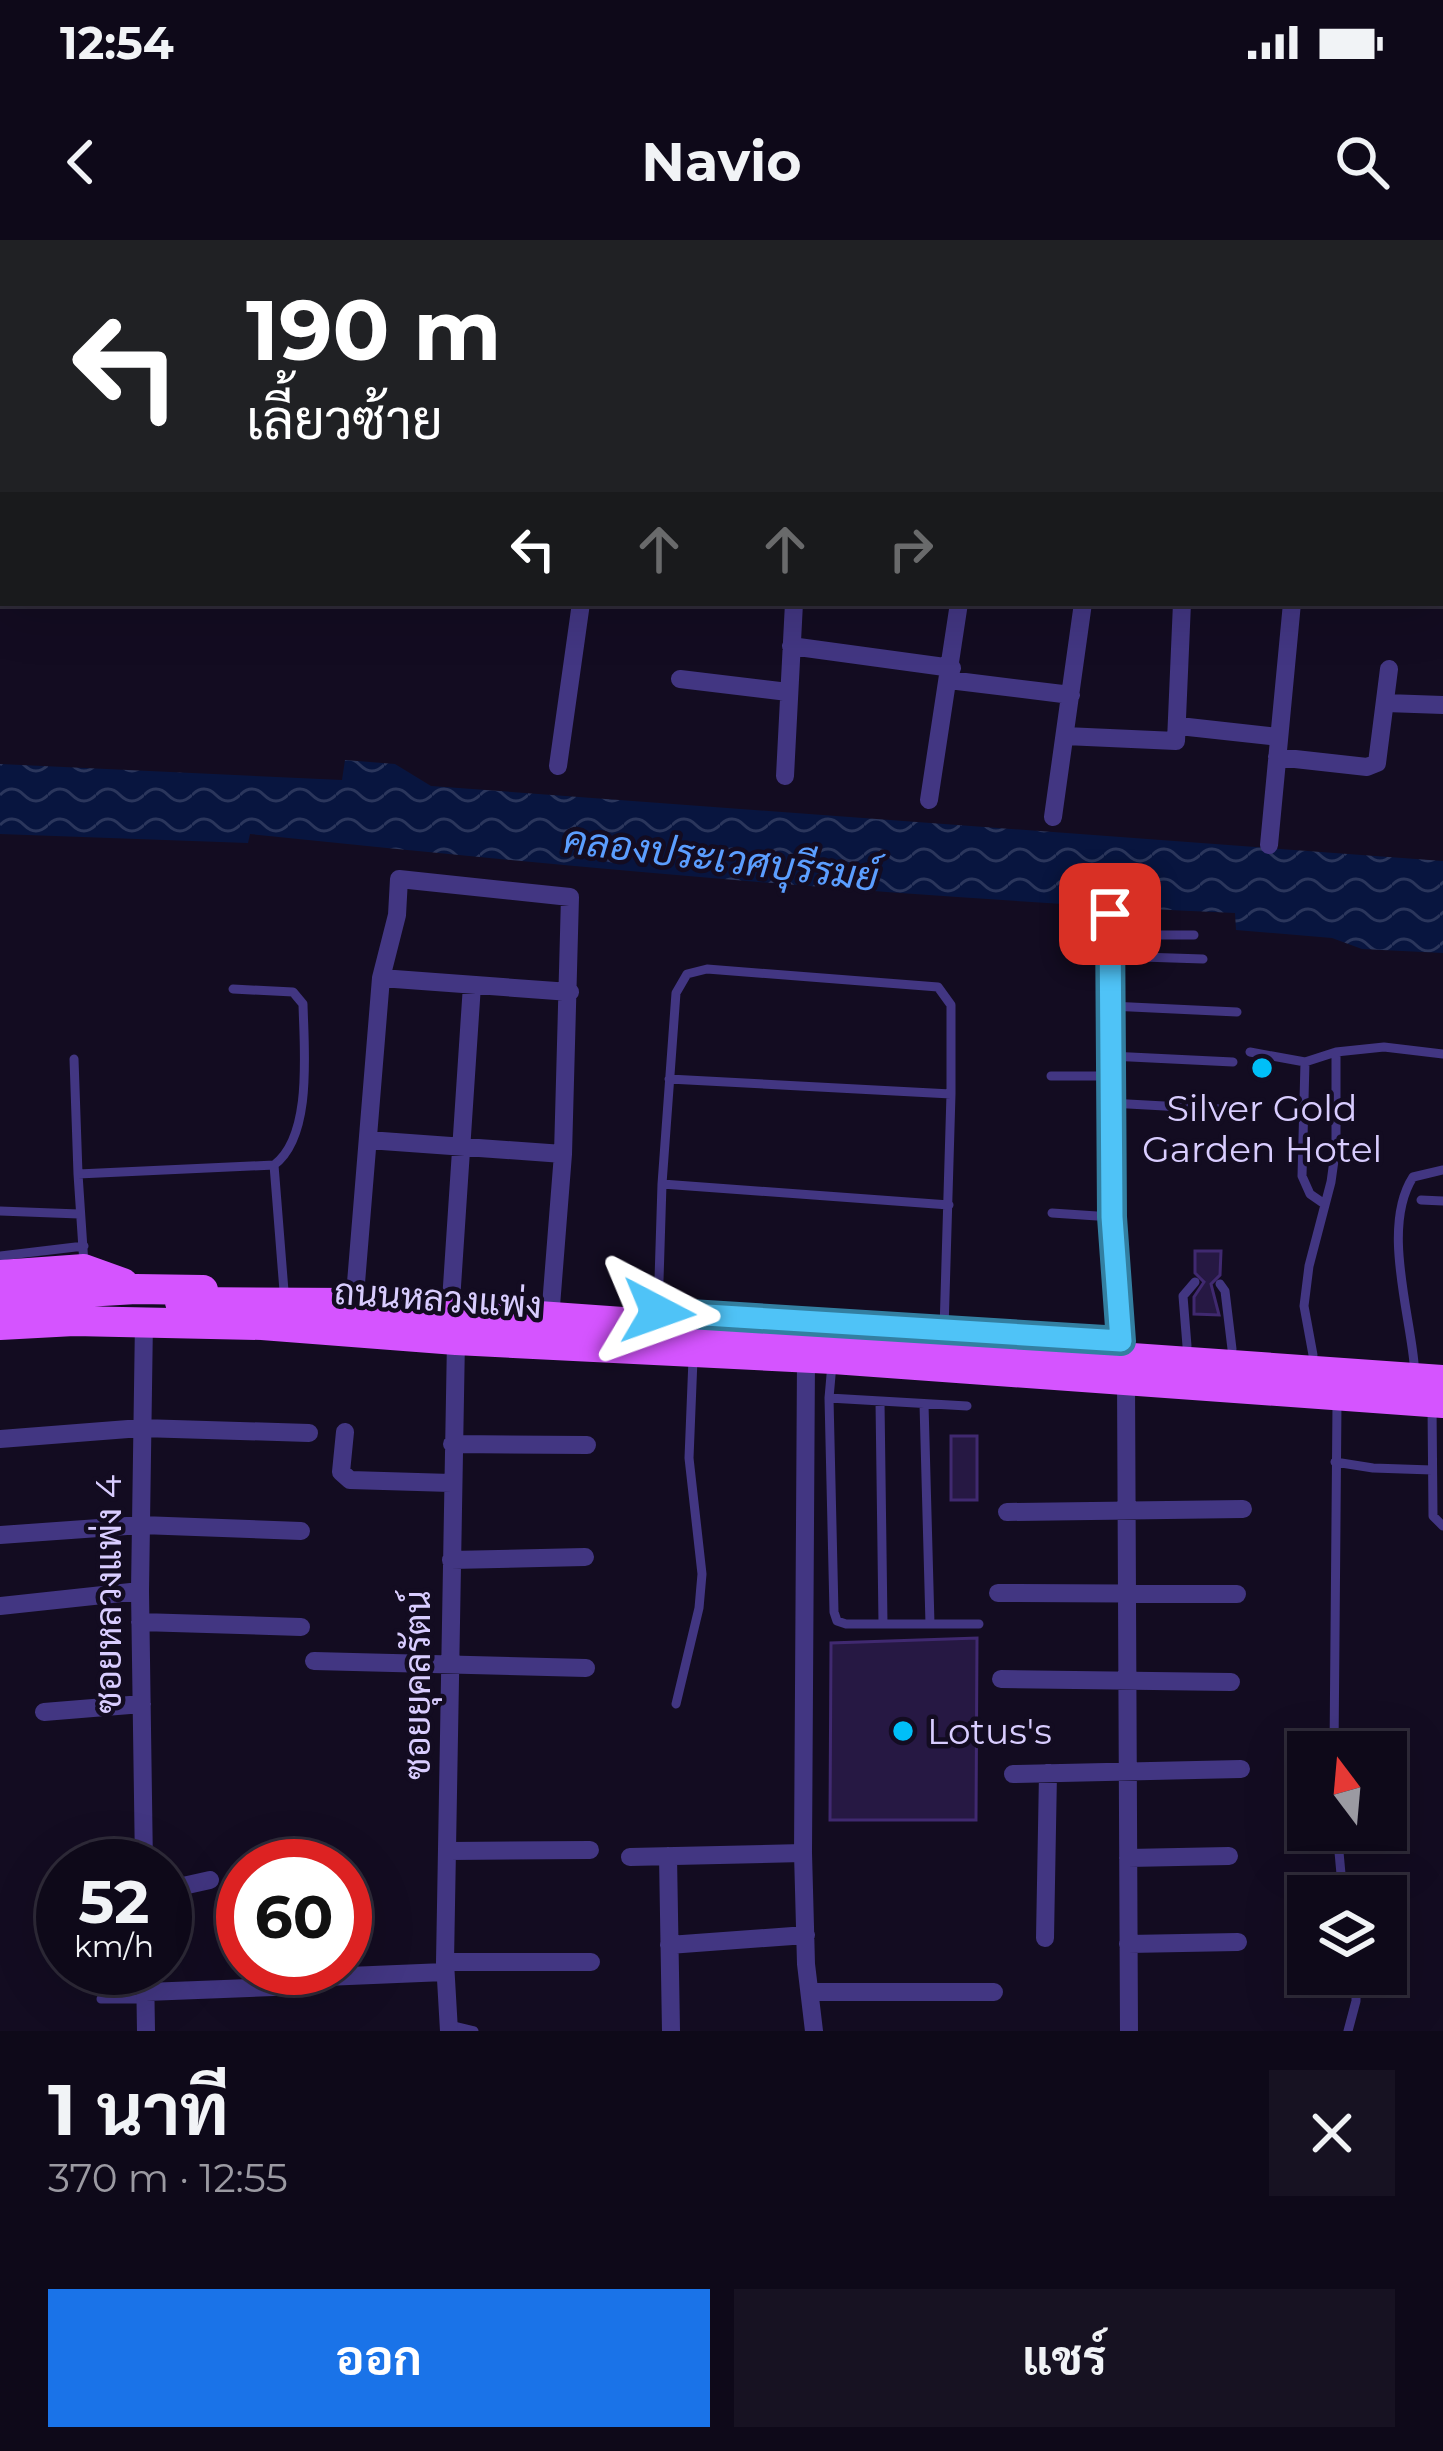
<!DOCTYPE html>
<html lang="th">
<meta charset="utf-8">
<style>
:root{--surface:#0e0919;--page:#171222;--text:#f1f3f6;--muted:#9b9aa2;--line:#2e2a38;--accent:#1a73e8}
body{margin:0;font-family:Montserrat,Sarabun,sans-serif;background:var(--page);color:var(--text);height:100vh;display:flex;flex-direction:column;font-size:45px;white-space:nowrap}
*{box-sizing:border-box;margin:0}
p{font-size:39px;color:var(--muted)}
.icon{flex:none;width:66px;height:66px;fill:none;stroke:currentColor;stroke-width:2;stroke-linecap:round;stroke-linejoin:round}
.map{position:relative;height:1791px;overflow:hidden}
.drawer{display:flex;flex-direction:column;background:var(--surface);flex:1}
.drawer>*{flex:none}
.banner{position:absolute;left:0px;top:0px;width:1443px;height:366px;box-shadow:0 12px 48px #0002,0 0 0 3px var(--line);background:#202124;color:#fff;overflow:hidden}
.needle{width:78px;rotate:344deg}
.tools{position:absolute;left:1287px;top:1491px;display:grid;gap:24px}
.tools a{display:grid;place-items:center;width:120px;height:120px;border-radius:0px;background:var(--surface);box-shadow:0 12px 48px #0002,0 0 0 3px var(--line);font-size:60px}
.speed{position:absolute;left:36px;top:1599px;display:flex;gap:24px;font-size:60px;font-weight:700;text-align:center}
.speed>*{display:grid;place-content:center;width:156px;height:156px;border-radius:50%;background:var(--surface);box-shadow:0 12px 48px #0002,0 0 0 3px var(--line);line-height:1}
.speed small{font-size:30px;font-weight:400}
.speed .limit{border:18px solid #d22;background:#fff;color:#111}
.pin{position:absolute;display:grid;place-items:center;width:102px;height:102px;color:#fff;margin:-51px;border-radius:24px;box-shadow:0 6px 18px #0006}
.me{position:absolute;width:132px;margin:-66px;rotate:94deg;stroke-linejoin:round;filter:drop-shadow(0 0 9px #0008)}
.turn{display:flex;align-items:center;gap:42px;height:252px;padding:0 48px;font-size:54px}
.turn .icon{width:156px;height:156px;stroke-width:2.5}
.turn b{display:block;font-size:84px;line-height:102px}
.lanes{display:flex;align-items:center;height:114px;padding:0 48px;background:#0003;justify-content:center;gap:60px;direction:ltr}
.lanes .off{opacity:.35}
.round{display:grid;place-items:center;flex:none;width:126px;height:126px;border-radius:0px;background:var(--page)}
.summary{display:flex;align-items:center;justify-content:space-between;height:204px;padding:0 48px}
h1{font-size:72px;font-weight:700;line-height:90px}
.primary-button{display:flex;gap:24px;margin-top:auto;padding:24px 48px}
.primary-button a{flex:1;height:138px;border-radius:0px;background:var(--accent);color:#fff;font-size:48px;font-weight:700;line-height:138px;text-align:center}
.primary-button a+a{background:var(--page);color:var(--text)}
.status{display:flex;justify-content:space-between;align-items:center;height:84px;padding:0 60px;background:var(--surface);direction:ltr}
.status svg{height:33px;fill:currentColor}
header{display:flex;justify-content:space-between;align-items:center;height:156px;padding:0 48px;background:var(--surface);font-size:54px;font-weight:700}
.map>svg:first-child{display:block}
</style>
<div class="status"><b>12:54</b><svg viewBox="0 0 49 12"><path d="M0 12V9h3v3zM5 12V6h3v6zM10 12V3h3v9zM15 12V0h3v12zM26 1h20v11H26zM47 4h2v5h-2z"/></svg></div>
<header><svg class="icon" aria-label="back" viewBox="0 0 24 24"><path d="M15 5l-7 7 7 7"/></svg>Navio<svg class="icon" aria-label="search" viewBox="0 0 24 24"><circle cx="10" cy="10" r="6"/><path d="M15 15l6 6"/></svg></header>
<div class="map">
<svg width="1443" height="1791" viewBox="0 0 1443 1791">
<defs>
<pattern id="water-waves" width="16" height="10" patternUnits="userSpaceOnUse" patternTransform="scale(3)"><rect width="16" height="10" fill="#08153f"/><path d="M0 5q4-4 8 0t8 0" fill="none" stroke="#2b365c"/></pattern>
</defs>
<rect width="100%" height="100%" fill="#130c21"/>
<path fill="#0f292b" d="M0 0H295L3 3V171Z"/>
<path fill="url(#water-waves)" d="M345 520 395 524 431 546 1443 621V713L1362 709 1332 698 1236 690 1235 673C905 658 578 628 250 594L248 603 0 594V524L342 540Z"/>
<path fill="#261843" stroke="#402970" stroke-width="3" d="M1195 1011H1221L1220 1035 1211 1044 1219 1075 1194 1074V1057L1204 1042 1195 1033Z
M951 1196H977V1260H951Z
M977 1398 976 1580H830L831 1403Z"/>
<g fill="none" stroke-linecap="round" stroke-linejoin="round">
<path stroke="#2aacb6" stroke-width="3" stroke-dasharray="6 9" stroke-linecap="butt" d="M522 3 523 0
M664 3V0"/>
<path stroke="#423682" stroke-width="9" d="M1216 0 1242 3
M303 3V0
M768 3 769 0
M1063 3V0
M1327 3 1328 0
M1123 715 1138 695H1194
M1111 716 1203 719
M233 749 293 752 303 764C304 809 313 896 274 925
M1110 766 1237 772
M1250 812 1305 822
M1110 816 1233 822
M74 819 78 934
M1051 836H1109
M669 839 951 854 944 1090
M1110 863 1237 870
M662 944 949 965
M1421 960 1443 961
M1323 963 1310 954 1302 936 1305 822 1336 812
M0 971 79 974
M1052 973 1112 977
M0 1016 84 1006
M84 1024 78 934 274 925 284 1051
M1220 1044 1225 1051 1232 1109
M658 1072 662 944 676 753 687 734 707 729 938 747 951 765V854
M1187 1106 1183 1056 1195 1042
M1313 1115 1304 1066 1309 1026 1331 942 1336 906V812L1384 807 1443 814
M1414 1123C1409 1069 1382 985 1413 937L1443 930
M832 1124 829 1158 834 1372 837 1381 846 1384H979
M829 1158 967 1166
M880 1161 883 1384
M924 1164 930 1384
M1432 1165 1433 1276 1443 1286
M1335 1222 1373 1228 1432 1230
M676 1464 699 1368 702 1334 689 1218 693 1119
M1334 1512 1337 1163
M1337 1590 1343 1656
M101 1759H143
M449 1785 474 1791
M1348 1791 1356 1761V1734"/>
<path stroke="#423682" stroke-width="18" d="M1400 3 1401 0
M1440 81 1443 82
M0 181H3
M1440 303 1443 304
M791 406 952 428
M680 439 788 452
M949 440 1071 455
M1386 463 1443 465
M1179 486 1279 497
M1065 496 1176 501 1182 363
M1277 517 1367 527 1377 523 1389 429
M558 526 581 363
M785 536 794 363
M929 560 959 363
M1053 577 1083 363
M1269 605 1292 363
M1110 674 1112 977 1121 1101
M381 738 570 752
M368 900 563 914
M355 1055 381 738 397 675 399 639 570 657 563 914 551 1066
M451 1061 472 745
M806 1119 803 1613 806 1724 814 1791
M1126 1140 1129 1791
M345 1192 341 1232 350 1240 451 1243
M0 1199 141 1188 309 1193
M452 1204 587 1205
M1007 1272 1243 1269
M0 1295 141 1285 301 1291
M451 1320 585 1317
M998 1353 1237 1354
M0 1366 140 1351
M140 1382 301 1387
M314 1421 586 1428
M1001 1439 1231 1442
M44 1472 142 1464
M1013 1534 1241 1529
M449 1611 590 1610
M668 1616 671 1791
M630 1617 803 1613
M1128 1618 1229 1616
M144 1626 140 1351 144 1081
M165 1650 210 1640
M1045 1698 1048 1533
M1128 1704 1238 1702
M669 1705 806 1695
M445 1722H591
M145 1728 146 1791
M325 1737 445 1732
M146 1752 299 1746
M810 1752H994
M449 1791 445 1722 456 1100"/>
<path stroke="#d554ff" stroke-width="30" d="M0 1035 84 1029 123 1043
M0 1057 136 1049 203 1050
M180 1062 355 1063 1443 1140
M0 1085 74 1081 262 1085 456 1100 833 1119 1443 1163"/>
</g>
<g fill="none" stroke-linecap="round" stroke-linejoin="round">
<g stroke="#337fa1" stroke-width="30">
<path id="route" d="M658 1072 1121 1101 1112 977 1110 674"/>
</g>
<use href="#route" stroke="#4fc3f7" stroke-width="21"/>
</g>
<g fill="#00bff8" stroke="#130c21" stroke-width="4.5">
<circle cx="1262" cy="828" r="12"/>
<circle cx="903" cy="1491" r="12"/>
</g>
<g text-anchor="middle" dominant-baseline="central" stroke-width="9" stroke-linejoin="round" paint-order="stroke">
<g font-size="36" fill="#d9cdff" stroke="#130c21">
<text x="1262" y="868">Silver Gold<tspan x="1262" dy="41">Garden Hotel</tspan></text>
<text x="927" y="1491" text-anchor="start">Lotus's</text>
</g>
<g font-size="36" fill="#d9cdff" stroke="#130c21">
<text transform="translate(438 1058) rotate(4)">ถนนหลวงแพ่ง</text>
<text transform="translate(108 1354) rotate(-90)">ซอยหลวงแพ่ง 4</text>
<text transform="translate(417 1445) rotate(-90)">ซอยยุคลรัตน์</text>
</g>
<g font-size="39" font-style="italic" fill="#5b9eff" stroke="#130c21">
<text transform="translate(721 618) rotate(7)">คลองประเวศบุรีรมย์</text>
</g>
</g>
</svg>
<div class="tools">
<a><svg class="needle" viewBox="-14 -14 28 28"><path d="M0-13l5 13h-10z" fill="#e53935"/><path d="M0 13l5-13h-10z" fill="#9b9aa2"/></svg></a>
<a><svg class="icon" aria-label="layers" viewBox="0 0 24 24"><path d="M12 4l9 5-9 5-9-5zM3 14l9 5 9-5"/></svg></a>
</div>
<div class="speed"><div>52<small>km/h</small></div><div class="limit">60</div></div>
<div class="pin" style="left:1110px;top:674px;background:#d93025"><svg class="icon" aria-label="arrive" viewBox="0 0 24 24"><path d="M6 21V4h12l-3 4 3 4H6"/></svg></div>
<svg class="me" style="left:658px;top:1072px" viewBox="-20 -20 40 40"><path d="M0-17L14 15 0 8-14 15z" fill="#4fc3f7" stroke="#fff" stroke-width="4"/></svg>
<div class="banner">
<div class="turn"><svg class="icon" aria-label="left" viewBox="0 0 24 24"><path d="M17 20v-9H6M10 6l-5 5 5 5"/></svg><div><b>190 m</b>เลี้ยวซ้าย</div></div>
<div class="lanes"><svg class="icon" aria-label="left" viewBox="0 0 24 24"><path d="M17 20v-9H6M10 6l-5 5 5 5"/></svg><svg class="icon off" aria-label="ahead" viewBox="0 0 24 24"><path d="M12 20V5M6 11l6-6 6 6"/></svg><svg class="icon off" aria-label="ahead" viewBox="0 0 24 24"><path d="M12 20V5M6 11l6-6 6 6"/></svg><svg class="icon off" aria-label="right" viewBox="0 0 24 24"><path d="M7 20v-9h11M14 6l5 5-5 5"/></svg></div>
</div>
</div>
<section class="drawer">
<div class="summary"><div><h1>1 นาที</h1><p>370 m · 12:55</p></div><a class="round"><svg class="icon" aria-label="close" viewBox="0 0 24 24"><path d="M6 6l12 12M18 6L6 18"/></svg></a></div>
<div class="primary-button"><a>ออก</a><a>แชร์</a></div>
</section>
